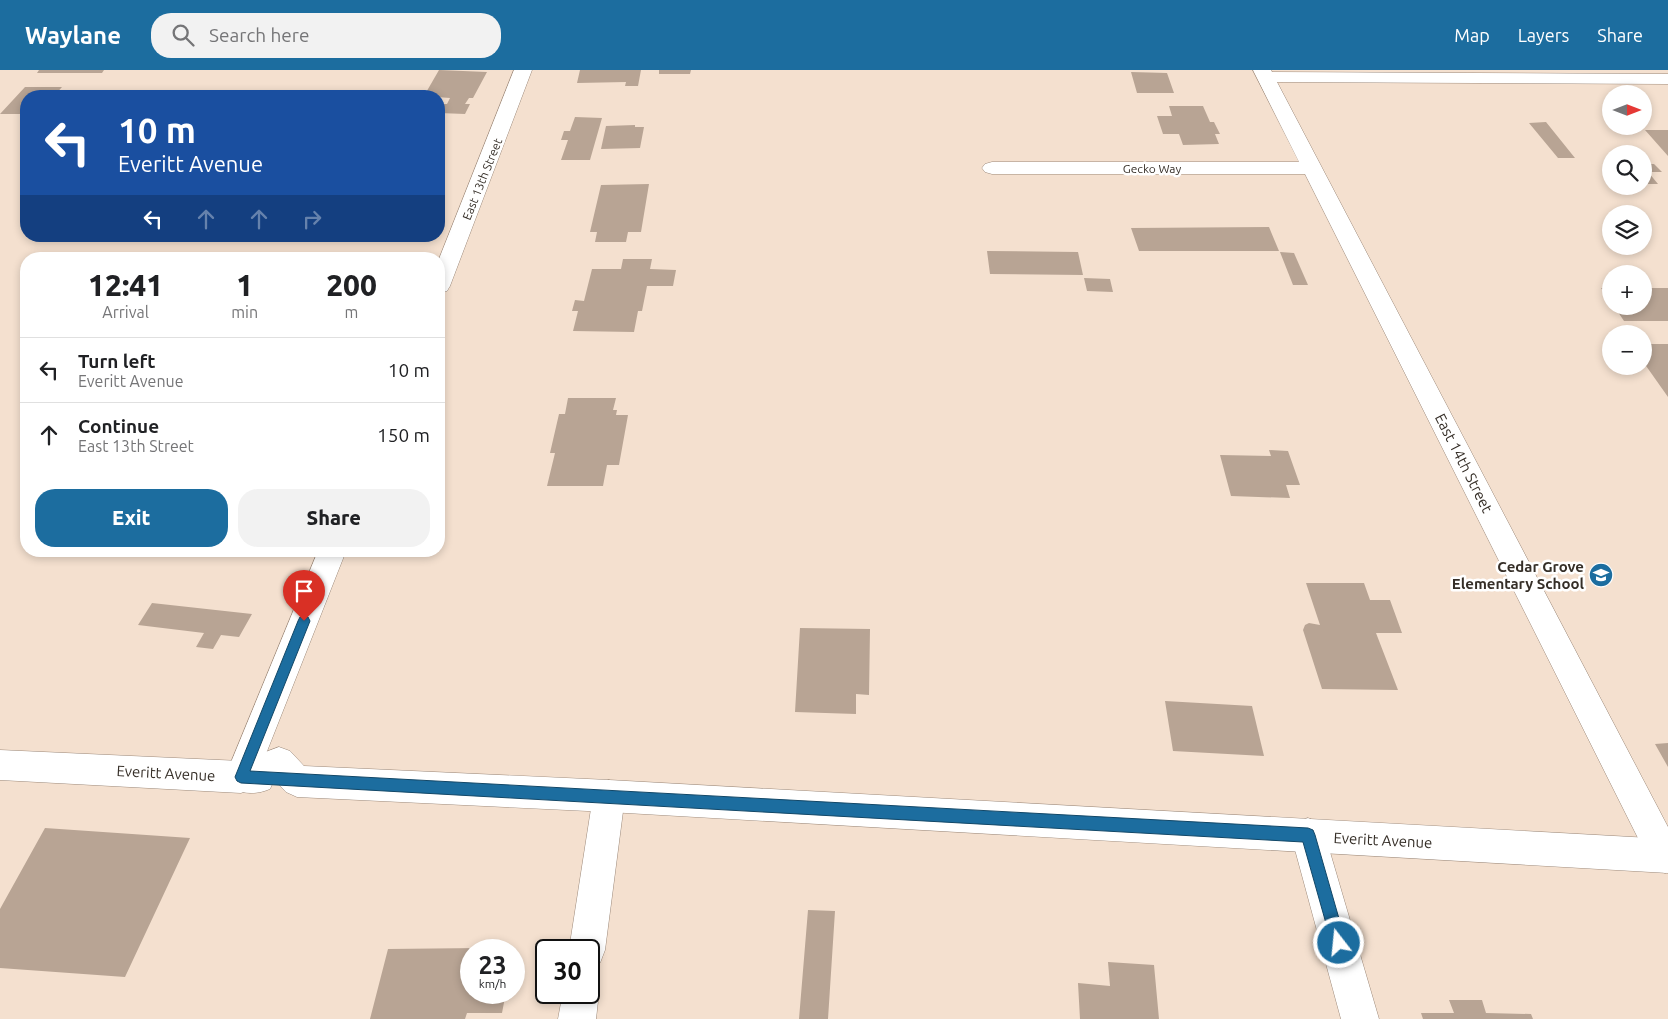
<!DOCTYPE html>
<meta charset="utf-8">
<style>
:root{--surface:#fff;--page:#f2f2f2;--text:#202124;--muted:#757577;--line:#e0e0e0;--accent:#1c6d9f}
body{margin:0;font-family:Ubuntu,sans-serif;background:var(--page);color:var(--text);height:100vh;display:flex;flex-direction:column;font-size:19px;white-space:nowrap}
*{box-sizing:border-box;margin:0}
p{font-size:16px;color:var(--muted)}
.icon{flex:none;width:28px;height:28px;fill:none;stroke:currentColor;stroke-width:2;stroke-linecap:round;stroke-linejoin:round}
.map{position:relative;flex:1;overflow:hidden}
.panel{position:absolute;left:20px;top:182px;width:425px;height:305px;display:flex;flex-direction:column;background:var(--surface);border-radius:20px;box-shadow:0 2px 8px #0003}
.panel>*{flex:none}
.hud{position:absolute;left:20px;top:20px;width:425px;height:152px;border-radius:20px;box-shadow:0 2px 8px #0003;background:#1a4fa0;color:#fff;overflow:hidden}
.needle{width:32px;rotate:90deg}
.buttons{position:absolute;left:1602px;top:15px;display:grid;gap:10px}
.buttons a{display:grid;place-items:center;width:50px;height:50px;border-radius:50%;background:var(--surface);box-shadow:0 2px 8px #0003;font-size:25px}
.speed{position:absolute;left:460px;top:869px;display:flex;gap:10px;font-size:25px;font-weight:700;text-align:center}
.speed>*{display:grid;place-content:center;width:65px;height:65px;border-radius:50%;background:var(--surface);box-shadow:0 2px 8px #0003;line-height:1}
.speed small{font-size:12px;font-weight:400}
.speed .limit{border:2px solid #111;border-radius:8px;background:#fff;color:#111}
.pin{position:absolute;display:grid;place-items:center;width:42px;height:42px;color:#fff;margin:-51px -21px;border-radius:50% 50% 50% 0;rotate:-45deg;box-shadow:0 0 5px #0007}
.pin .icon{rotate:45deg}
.me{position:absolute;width:55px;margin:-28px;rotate:344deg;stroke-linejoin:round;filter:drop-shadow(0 0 4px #0008)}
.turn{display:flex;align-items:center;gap:18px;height:105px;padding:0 15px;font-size:22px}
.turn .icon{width:65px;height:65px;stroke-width:2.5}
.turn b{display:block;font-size:35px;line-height:42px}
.lanes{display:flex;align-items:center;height:48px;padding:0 15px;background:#0003;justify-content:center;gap:25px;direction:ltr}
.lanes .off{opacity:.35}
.eta{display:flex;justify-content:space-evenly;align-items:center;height:85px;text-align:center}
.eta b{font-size:30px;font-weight:800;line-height:35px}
.button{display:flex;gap:10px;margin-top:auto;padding:10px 15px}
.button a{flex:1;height:58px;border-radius:20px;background:var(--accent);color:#fff;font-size:20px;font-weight:800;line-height:58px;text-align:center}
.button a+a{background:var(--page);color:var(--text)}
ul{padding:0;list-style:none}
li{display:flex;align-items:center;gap:15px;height:65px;padding:0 15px;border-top:1px solid var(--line)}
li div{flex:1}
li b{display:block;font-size:19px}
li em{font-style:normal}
header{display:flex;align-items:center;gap:30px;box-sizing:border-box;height:70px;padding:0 25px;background:var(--accent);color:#fff}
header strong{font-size:24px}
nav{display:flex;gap:28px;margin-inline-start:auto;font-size:18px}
.search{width:350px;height:45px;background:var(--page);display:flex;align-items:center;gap:12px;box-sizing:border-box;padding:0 18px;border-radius:20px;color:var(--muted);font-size:19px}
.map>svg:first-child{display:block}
</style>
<header>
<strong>Waylane</strong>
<div class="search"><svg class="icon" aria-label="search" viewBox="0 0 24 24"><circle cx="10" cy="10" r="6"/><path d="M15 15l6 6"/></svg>Search here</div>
<nav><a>Map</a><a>Layers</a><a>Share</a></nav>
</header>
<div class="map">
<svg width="1668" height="949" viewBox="0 0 1668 949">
<rect width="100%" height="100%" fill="#f4e0cf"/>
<path fill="#b8a494" d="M39 0H104L102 3H37Z
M439 0 487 2 473 28H469L465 34H470L465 44 439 43V34H447L450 28 424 26Z
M580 0H641L638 16H625L626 12 577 13Z
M659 0H691L690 4H659Z
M1131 2 1167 3 1174 23H1137Z
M25 17H62L54 26H26V44H0Z
M1169 36H1203L1210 52H1214L1220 64H1215L1219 74 1183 75 1179 64H1163L1157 46H1172Z
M575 47 602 48 590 90H561L568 70H561L564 61H570Z
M1546 52 1575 88H1558L1529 53Z
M635 55V57H644L640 78 601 79 606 56Z
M1645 60H1668V86Z
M1645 94H1654L1662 102H1652Z
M1644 97 1658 114H1644Z
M649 114 641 162H628L626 172H595L597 162H590L601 115Z
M1269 157 1279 181H1139L1131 158Z
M987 181 1078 182 1083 205 990 204Z
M1280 182 1294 183 1308 215H1293Z
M623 189H652L650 199 676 200 673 216H647L642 241H638L634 262 573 261 578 241H572L575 230 584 231 592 199H621Z
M1084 208 1110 209 1113 222 1087 221Z
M1601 218H1611V232Z
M1644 218H1668V251H1624L1614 236H1644Z
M1644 274H1668V327L1644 293Z
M568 328H616L613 340H617L616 345H628L619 395H607L603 416H547L555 383H550L559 344H565Z
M1269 380 1288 381 1300 415H1286L1290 428 1231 426 1220 385 1271 386Z
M1306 513H1364L1370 530H1390L1402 563H1376L1398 620 1322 619 1303 560 1305 555 1309 553 1320 555Z
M152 533 252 544 239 567 221 565 213 579 196 577 204 563 138 555Z
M800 558 870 559 869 625 856 624V644L795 642Z
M1165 631 1252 636 1264 686 1173 681Z
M1668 673V697L1655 674Z
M45 758 190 768 125 907 0 898V839Z
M808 840 835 841 828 949H799Z
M479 878V880H471V922H506L502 943H467L465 949H370L388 879Z
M1108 892 1154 895 1159 949H1080L1078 913 1110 916Z
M1449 930H1482L1486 943 1531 944 1533 949H1423L1421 943H1454Z"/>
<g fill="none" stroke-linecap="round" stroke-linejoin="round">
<g stroke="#9c897a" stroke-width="1">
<path id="minor" d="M514 0H532L450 216 447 221 439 223V189Z
M1253 0H1271L1272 2 1668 4V14L1277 12 1668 757V802L1665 803 1653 798 1305 104H992L985 102 982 98 985 94 992 92H1299Z
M318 481H346L262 694 270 697 275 708 270 719C256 725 244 724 230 718L225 707Z
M609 710 621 715 625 726 605 880 600 893 589 897V880H569L593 726 597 715Z
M1308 748 1320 753 1325 765 1379 949H1341L1291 765 1296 753Z
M589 907 594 909 599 922 596 949H558L563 922H589Z"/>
</g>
<g stroke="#9c897a" stroke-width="1">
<path id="tertiary" d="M279 677 290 681 304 696 609 710 1668 769V803L609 742 297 727 286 722 274 709 241 723 0 710V680L241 691Z"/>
</g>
<use href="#minor" fill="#fff" fill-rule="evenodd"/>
<use href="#tertiary" fill="#fff" fill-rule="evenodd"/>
</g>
<path fill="#1c6d9f" stroke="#124767" d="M304 545 308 547 310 551 250 701 1308 758 1313 760 1315 765 1346 873 1344 878 1339 880 1333 878 1303 772 241 713 237 711 235 707 298 551 300 547Z"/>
<defs>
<g id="school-disc" transform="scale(1.25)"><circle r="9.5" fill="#1c6d9f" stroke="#fff"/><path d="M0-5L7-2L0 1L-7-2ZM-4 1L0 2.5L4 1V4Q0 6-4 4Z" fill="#fff"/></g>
</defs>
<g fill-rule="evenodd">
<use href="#school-disc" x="1601" y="505"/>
</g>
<g text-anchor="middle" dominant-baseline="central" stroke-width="5" stroke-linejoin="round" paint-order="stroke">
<g font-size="12" fill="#352e27" stroke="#fff">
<text x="1152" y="98">Gecko Way</text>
<text transform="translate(482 109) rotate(-68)">East 13th Street</text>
</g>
<g font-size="15" fill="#352e27" stroke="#fff">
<text transform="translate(1464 393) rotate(63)">East 14th Street</text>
<text transform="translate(166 703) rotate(3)">Everitt Avenue</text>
<text transform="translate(1383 770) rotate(3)">Everitt Avenue</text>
</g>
<g font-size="15" font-weight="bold" fill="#352e27" stroke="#fff" text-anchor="end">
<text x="1584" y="496">Cedar Grove<tspan x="1584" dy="17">Elementary School</tspan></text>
</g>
</g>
</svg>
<div class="buttons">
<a><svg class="needle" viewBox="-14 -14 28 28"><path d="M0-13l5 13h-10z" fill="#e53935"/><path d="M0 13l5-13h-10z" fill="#757577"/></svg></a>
<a><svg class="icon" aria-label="search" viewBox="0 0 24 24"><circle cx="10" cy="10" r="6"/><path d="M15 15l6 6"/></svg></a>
<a><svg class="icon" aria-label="layers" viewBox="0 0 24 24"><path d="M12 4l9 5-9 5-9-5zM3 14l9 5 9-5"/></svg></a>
<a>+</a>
<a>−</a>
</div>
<div class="speed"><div>23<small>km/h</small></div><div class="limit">30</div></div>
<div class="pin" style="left:304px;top:551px;background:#d93025"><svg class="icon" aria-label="arrive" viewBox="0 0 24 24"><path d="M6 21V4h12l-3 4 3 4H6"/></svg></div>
<svg class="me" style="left:1339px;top:873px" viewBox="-20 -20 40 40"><circle r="17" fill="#1c6d9f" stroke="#fff" stroke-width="3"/><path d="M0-11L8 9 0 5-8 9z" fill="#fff"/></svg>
<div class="hud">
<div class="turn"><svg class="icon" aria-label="left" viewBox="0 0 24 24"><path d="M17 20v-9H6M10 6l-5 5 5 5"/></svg><div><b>10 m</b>Everitt Avenue</div></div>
<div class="lanes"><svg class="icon" aria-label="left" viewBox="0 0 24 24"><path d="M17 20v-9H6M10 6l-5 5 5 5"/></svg><svg class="icon off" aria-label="ahead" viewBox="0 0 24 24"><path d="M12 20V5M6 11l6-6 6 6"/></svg><svg class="icon off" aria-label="ahead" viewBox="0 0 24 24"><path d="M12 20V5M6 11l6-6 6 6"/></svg><svg class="icon off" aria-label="right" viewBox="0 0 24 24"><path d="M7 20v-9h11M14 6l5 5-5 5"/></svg></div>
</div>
<section class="panel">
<div class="eta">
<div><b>12:41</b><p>Arrival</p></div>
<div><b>1</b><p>min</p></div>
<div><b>200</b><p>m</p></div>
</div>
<ul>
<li><svg class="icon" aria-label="left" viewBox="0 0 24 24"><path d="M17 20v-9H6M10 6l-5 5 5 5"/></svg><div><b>Turn left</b><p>Everitt Avenue</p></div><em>10 m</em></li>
<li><svg class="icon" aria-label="ahead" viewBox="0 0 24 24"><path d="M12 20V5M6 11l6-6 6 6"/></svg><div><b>Continue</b><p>East 13th Street</p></div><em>150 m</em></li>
</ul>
<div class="button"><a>Exit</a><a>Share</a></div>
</section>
</div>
